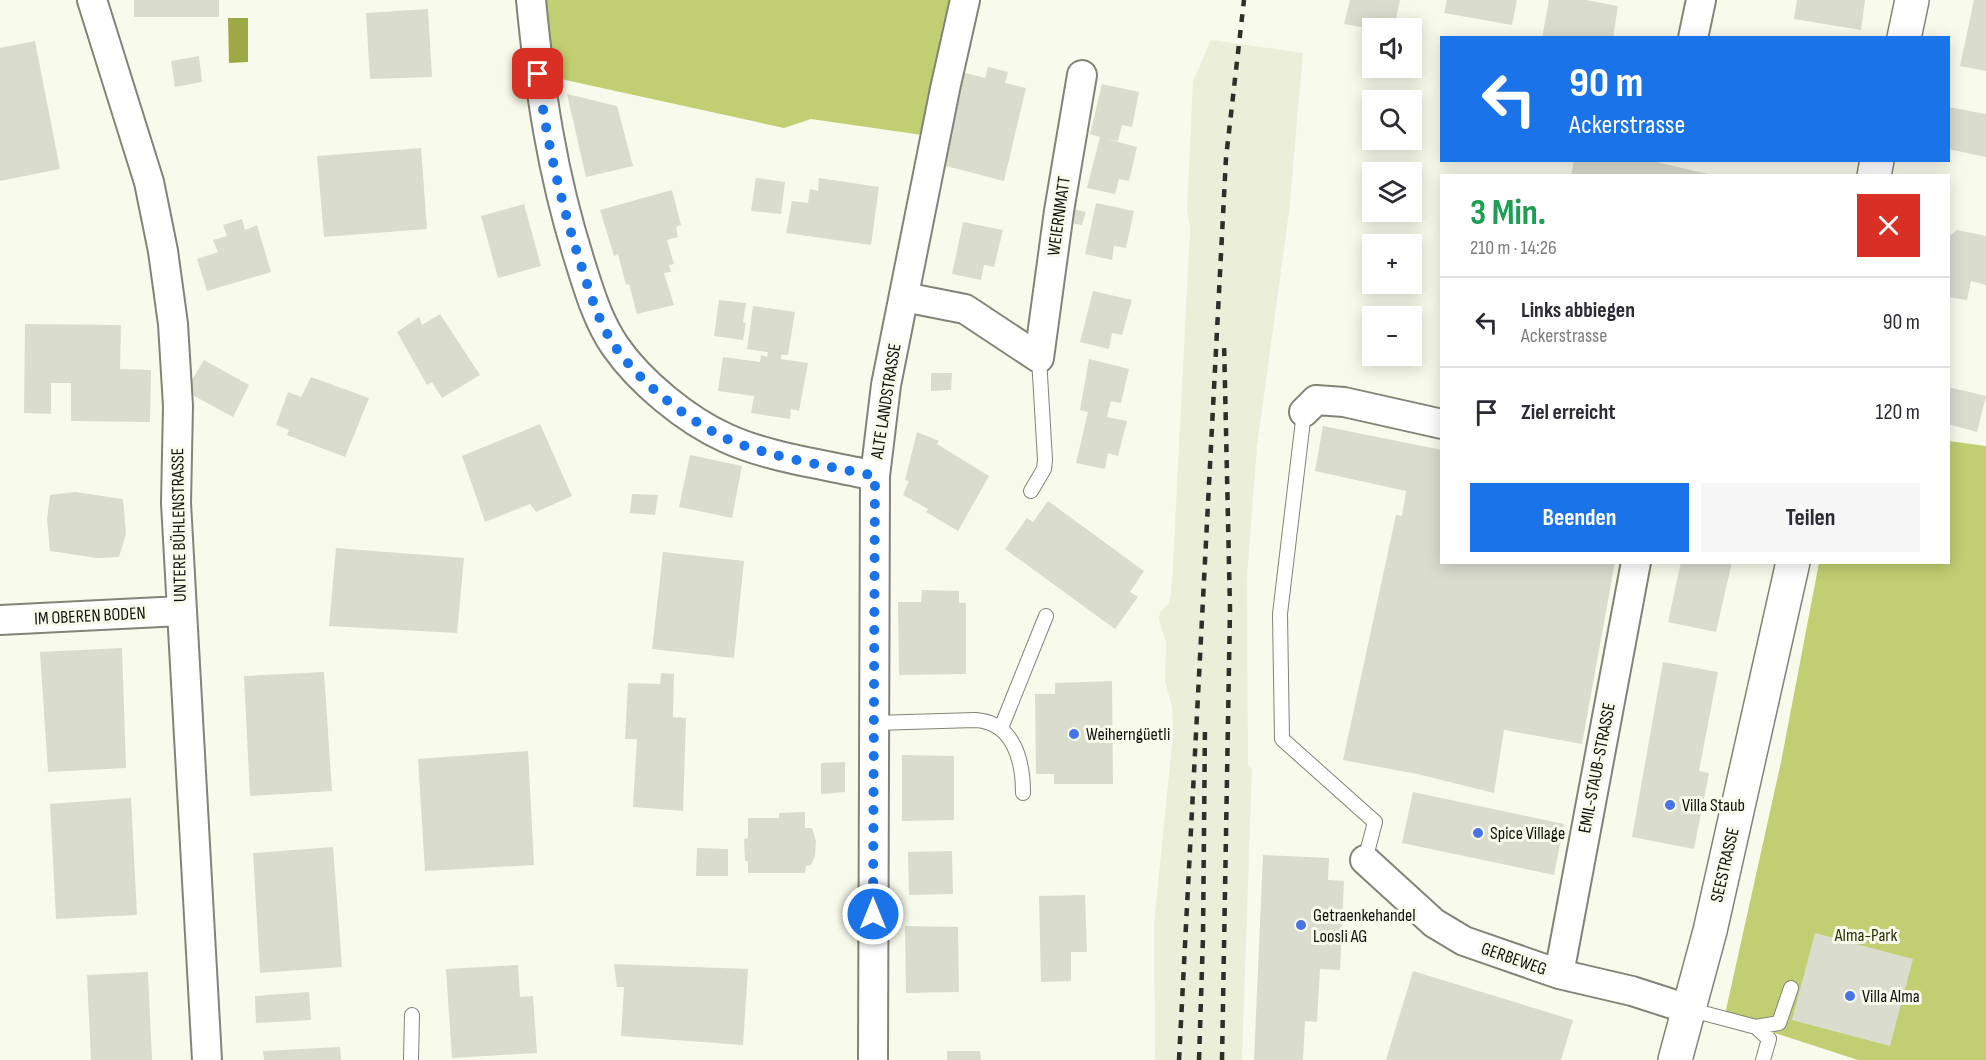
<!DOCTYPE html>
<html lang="de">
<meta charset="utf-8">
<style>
:root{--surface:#fff;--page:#f7f7f7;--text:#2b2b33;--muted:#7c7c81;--line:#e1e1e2;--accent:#1a73e8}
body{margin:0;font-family:"Sofia Sans Condensed",sans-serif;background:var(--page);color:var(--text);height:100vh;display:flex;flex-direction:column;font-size:22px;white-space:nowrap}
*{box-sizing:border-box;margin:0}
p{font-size:20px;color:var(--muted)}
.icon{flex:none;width:33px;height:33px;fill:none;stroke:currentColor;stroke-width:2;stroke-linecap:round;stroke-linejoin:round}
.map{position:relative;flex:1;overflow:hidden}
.details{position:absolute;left:1440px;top:174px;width:510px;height:390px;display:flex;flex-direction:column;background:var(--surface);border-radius:0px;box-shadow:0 3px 15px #0003}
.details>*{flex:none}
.hud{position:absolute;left:1440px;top:36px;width:510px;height:126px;border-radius:0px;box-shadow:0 3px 15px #0003;background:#1a73e8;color:#fff;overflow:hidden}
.buttons{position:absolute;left:1362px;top:18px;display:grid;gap:12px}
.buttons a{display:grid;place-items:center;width:60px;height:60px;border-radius:0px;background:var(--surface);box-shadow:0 3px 15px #0003;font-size:30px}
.pin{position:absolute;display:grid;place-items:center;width:51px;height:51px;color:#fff;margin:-26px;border-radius:12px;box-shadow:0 3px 9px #0006}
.me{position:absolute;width:66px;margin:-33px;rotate:0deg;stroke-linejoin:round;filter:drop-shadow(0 0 4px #0008)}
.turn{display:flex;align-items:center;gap:21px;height:126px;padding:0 30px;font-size:27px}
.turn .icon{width:78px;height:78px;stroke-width:2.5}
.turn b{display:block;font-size:42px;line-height:51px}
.round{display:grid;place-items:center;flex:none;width:63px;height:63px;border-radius:0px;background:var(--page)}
.headline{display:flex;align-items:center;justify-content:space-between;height:102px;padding:0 30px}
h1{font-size:36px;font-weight:700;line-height:45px;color:#1e9e55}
.action{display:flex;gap:12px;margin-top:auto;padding:12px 30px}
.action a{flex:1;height:69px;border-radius:0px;background:var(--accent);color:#fff;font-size:24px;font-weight:700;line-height:69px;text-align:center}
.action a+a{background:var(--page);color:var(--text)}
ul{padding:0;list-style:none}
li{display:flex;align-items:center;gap:18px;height:90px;padding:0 30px;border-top:2px solid var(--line)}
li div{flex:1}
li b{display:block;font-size:22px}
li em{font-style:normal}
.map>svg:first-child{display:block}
</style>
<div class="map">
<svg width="1986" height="1060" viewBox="0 0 1986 1060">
<rect width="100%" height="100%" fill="#f8fbeb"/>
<path fill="#ebeed8" d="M1211 40 1303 53 1289 212 1257 446 1247 577 1248 766 1252 769 1242 1060H1155L1154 924 1173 734 1172 707 1165 681 1166 643 1159 619 1160 612 1169 603 1171 594 1173 565 1190 228 1187 211 1193 81Z"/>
<path fill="#c1ce71" d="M531 0H965L936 137 811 119 784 128 538 74Z
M1949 441 1986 446V1060H1858L1756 1027 1724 1019 1781 762 1819 563 1948 562Z"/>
<path fill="#9ca945" d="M228 18H248V62L229 63Z"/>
<path fill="#dadcce" d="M134 0H219V17H134Z
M1350 0H1400L1394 28 1372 29 1344 24Z
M1447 0H1517L1512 25 1444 13Z
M1549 0H1586L1618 6 1613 38H1542Z
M1797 0H1865L1861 30 1794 19Z
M1974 0H1986V71L1960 66Z
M428 9 432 77 370 79 366 13Z
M35 41 60 169 0 181V48Z
M199 56 202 82 175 87 171 61Z
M988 67 1008 72 1005 83 1026 88 1004 181 946 166 950 143 948 142 965 73 985 78Z
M1102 84 1139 92 1132 127 1122 125 1118 141 1107 139 1137 147 1129 181 1119 179 1115 194 1087 188 1100 137 1090 134Z
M567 94 617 106 633 166 586 177Z
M1948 107 1986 114V157L1948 149Z
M421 148 427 229 324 237 317 156Z
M1574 160H1648L1712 175 1571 176Z
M756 178 785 182 781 214 751 211Z
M819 178 879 187 871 245 786 233 792 201 808 203 810 189 818 191Z
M672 190 681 225 676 227 678 237 667 240 674 264 669 265 671 272 664 273 674 305 637 314 629 284 626 285 618 254 614 256 600 210Z
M1096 203 1134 211 1126 248 1114 246 1112 260 1085 254Z
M524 204 541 266 498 278 481 216Z
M1073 209 1086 212 1082 225 1070 223Z
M242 219 245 230 257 225 271 272 207 291 197 259 218 252 213 240 227 236 223 225Z
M963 222 1003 230 994 267 984 265 981 280 952 274Z
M1957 230 1986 236V285L1971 281 1967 300 1948 297V237Z
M1093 291 1132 300 1122 335 1112 333 1109 349 1080 342Z
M719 300 746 303 743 322 746 323 743 340 714 336Z
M753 306 795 312 788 355H781V359L808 363 799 411 791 409 790 419 751 413 754 396 718 391 723 357 760 362 761 355 767 357 768 352 747 349Z
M440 314 480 375 442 398 432 382 427 385 397 332 419 317 422 325Z
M25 324 121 325 120 369 151 370 150 422 71 421V383H51V414L24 413Z
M1089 359 1129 369 1121 403 1111 401 1107 417 1127 421 1118 456 1108 453 1105 469 1076 463 1088 412 1080 410Z
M204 360 249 385 233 417 185 391Z
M931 373H952L951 390 931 391Z
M311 377 369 398 345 457 287 435 289 430 276 425 288 392 301 397Z
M1948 387 1986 396 1977 432 1948 424Z
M540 424 572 496 536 512 530 504 485 522 462 456Z
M1323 426 1442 450V562H1615L1582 744 1504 730 1494 793 1417 774 1343 760 1396 515 1402 516 1406 491 1315 471Z
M917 432 939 441 937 444 989 476 958 531 926 512 928 509 903 495 909 481 905 480Z
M690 455 742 466 732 518 679 507Z
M75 492 123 499 126 534 119 557 97 558 50 551 47 519 50 495Z
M632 494 658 495 655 515 630 513Z
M1048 501 1144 571 1130 592 1138 597 1115 629 1005 549 1027 518 1033 522Z
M336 548 464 558 457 633 329 626Z
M663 552 744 561 734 658 652 649Z
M1681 562H1732L1716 632 1668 622Z
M922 590 959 591V603H966V674L899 675 898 602H921Z
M122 648 126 768 48 772 40 652Z
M1663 662 1718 672 1699 771 1709 773 1694 849 1632 837Z
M324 672 332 791 250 796 244 676Z
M661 673 674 674 673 717 686 718 683 811 633 807 637 739H625L628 683 660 684Z
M1112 681 1113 784H1054V774H1036L1035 694H1055V683Z
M528 751 534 865 425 871 418 759Z
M902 755 954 756V820L902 821Z
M845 762V792L821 794V763Z
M1413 792 1564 824 1554 875 1402 843Z
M131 798 137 915 56 919 50 804Z
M805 812V828H812L816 841 815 856 811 865 806 866 805 873H748V861H745L744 839 748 838V818H779V813Z
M333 847 342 967 260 973 253 853Z
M697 848 728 849V876H696Z
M952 851 953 894 909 895 908 852Z
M1263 855 1329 858 1328 880 1344 881 1340 970 1320 969 1317 1022 1305 1021 1303 1060H1254Z
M1085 895 1087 952H1071V981L1041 982 1039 896Z
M905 926 958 927 959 992 906 993Z
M1815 933 1913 959 1890 1046 1792 1020Z
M614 964 748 969 743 1045 621 1036 624 987H617Z
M518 965 520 997 533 996 537 1053 452 1058 446 969Z
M1413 971 1573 1020 1561 1060H1386Z
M148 972 152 1060H91L87 975Z
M309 992 311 1020 256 1023 255 996Z
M340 1047 341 1060H264L263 1051Z
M947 1051H980L981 1060H947Z"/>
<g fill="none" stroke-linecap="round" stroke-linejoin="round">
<g stroke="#828477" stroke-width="16">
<path id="service" d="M1304 412 1280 614 1282 739 1375 822 1365 860
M1031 491 1044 469 1045 460 1039 358
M874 723 975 720C1014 722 1023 761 1023 793
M1001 728 1046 616
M1688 1009 1756 1027 1779 1023 1791 988
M1756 1027 1769 1039 1763 1060
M411 1060 412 1015"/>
</g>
<g stroke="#828477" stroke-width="32">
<path id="minor" d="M92 0 149 182 163 251 173 324 178 406 176 503 207 1060
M531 0C540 92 552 174 580 262 589 291 598 321 615 346 640 382 686 420 726 438 769 458 828 465 875 476
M1693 38 1701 0
M904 297 965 309 1039 358 1059 211 1082 75
M1304 412 1316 400 1344 402 1442 424
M0 620 181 611
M1365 860 1434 923 1464 941 1559 974 1632 991 1688 1009
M1559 974 1636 562
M873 1060 875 476 886 385 945 89 965 0"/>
</g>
<g stroke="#828477" stroke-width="36">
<path id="primary" d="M1904 38 1912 0
M1874 176 1877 160
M1675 1060 1710 931 1793 562"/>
</g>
<use href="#service" stroke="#fff" stroke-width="14"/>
<use href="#minor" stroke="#fff" stroke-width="28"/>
<use href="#primary" stroke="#fff" stroke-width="33"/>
<path stroke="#2e2f29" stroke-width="4.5" stroke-dasharray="8 8" stroke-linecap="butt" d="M1179 1060 1226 158 1244 0
M1199 1060 1203 937 1205 724
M1222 1060 1230 609 1224 341"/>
</g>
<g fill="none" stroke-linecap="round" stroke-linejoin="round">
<path stroke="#1a73e8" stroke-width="10" stroke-dasharray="0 18" d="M538 74C546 139 561 203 581 265 590 293 598 321 614 345 638 381 686 419 725 438 767 457 829 466 875 476L873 914"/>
</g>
<g fill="#4974e7" stroke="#f8fbeb" stroke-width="2">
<circle cx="1074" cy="734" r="6"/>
<circle cx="1670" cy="805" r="6"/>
<circle cx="1478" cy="833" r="6"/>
<circle cx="1301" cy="925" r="6"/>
<circle cx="1850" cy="996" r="6"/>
</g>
<g text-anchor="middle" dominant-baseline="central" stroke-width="6" stroke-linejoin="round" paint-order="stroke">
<g font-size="18" fill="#10110c" stroke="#f8fbeb">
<text transform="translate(1059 216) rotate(-82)">WEIERNMATT</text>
<text transform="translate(886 401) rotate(-81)">ALTE LANDSTRASSE</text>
<text transform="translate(179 525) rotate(-91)">UNTERE BÜHLENSTRASSE</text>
<text transform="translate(90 616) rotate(-3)">IM OBEREN BODEN</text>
<text transform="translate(1597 768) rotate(-79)">EMIL-STAUB-STRASSE</text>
<text transform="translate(1725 865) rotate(-77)">SEESTRASSE</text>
<text transform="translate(1514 959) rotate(19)">GERBEWEG</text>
</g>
<g font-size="18" fill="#10110c" stroke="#f8fbeb" text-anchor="start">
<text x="1086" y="734">Weiherngüetli</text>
<text x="1682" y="805">Villa Staub</text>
<text x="1490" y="833">Spice Village</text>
<text x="1313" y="915">Getraenkehandel<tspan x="1313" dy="21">Loosli AG</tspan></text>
<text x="1862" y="996">Villa Alma</text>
</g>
<g font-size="18" fill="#2c3005" stroke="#f8fbeb">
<text x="1866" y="935">Alma-Park</text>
</g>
</g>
</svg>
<div class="buttons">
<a><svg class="icon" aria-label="sound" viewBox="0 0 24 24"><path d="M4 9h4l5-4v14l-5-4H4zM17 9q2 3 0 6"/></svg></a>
<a><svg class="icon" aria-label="search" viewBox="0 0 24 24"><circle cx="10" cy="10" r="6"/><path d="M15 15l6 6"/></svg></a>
<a><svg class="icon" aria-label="layers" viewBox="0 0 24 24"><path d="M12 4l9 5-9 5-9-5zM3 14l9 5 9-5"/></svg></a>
<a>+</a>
<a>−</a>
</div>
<div class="pin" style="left:538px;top:74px;background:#d93025"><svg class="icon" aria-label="arrive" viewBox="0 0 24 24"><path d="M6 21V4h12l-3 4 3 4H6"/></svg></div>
<svg class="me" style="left:873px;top:914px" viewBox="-20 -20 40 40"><circle r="17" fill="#1a73e8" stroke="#fff" stroke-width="3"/><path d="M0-11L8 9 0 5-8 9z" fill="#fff"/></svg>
<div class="hud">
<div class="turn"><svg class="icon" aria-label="left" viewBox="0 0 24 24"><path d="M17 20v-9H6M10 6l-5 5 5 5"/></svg><div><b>90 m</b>Ackerstrasse</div></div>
</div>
<section class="details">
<div class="headline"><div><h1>3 Min.</h1><p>210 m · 14:26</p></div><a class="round" style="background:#d93025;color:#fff"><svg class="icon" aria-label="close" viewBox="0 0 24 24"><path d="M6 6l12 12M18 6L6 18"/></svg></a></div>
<ul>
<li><svg class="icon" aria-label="left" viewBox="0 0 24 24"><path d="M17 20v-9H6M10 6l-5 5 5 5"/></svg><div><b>Links abbiegen</b><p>Ackerstrasse</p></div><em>90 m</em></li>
<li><svg class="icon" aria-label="arrive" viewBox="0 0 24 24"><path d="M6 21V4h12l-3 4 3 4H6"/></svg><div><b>Ziel erreicht</b></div><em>120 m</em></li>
</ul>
<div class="action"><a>Beenden</a><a>Teilen</a></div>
</section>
</div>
